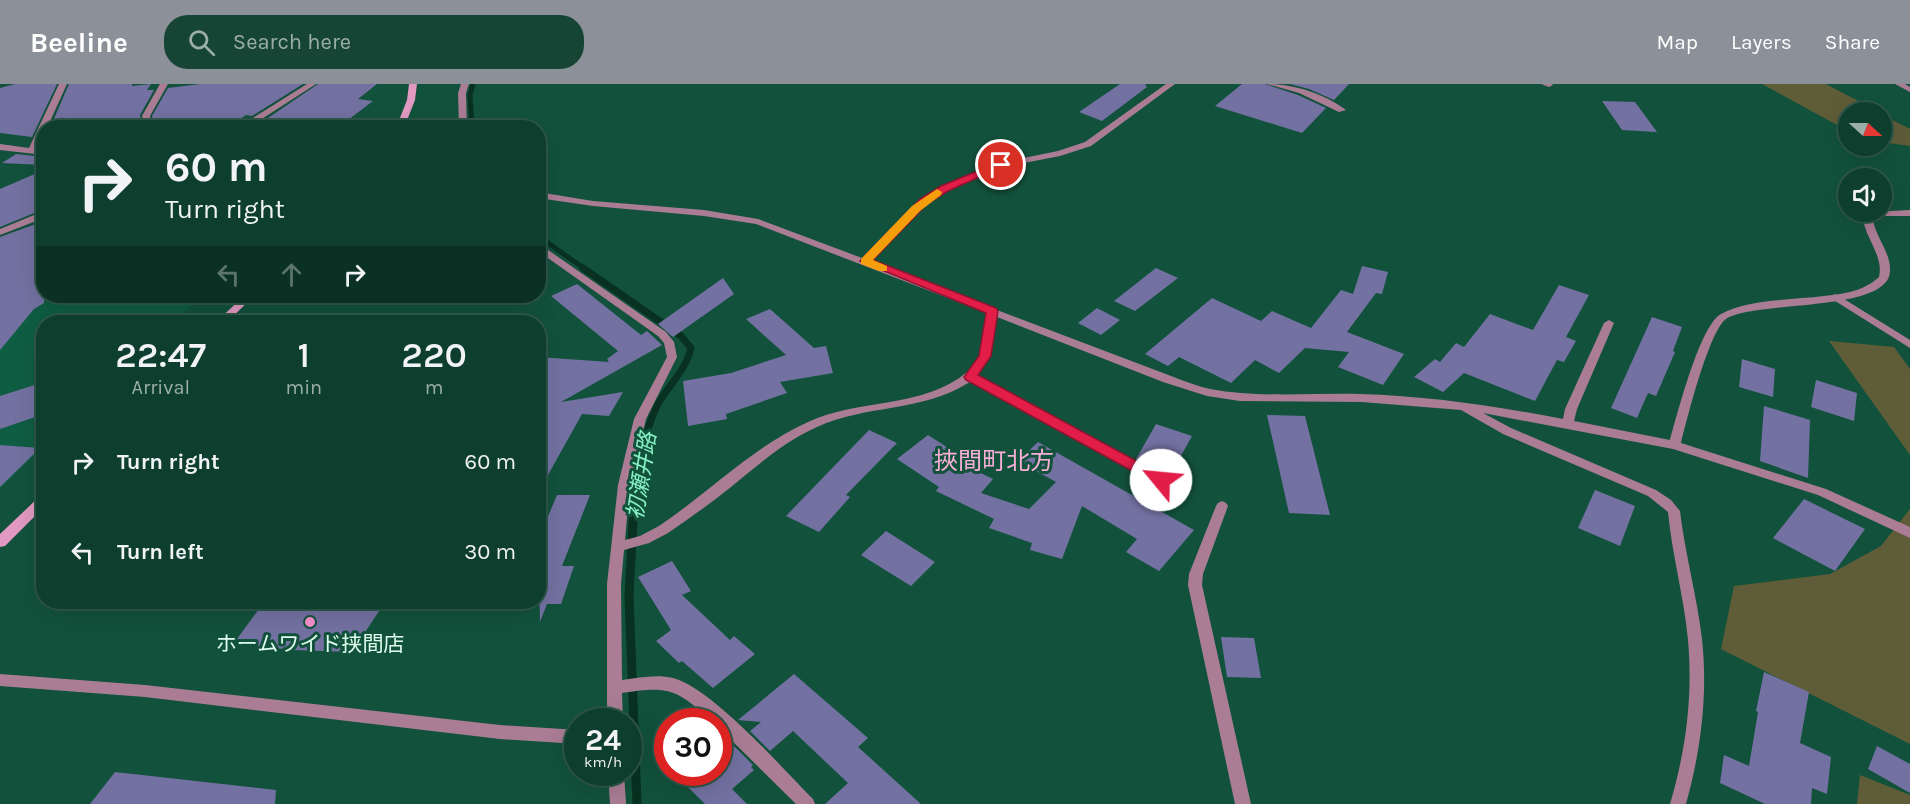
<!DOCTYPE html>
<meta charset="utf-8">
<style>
:root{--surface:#0e3e2d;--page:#174535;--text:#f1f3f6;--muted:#9baeaa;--line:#2e5749;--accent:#8c9099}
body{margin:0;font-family:Karla,"Noto Sans JP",sans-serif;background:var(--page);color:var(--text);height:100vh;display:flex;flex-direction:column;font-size:22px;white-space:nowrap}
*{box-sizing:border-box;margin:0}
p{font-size:20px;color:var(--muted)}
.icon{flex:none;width:33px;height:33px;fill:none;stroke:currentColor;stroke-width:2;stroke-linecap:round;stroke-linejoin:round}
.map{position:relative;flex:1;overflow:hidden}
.side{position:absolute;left:36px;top:231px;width:510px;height:294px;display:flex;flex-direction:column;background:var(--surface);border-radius:24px;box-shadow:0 6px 24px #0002,0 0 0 2px var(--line)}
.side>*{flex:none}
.hud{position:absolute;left:36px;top:36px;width:510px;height:183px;border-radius:24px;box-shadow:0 6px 24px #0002,0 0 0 2px var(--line);background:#0e3e2d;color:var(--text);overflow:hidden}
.needle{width:39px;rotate:111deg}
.fabs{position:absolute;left:1838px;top:18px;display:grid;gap:12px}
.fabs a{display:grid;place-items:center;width:54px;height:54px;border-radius:50%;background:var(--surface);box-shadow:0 6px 24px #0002,0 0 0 2px var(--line);font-size:30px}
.speed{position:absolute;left:564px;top:624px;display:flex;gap:12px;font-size:30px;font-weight:700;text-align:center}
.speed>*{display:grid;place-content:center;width:78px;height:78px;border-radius:50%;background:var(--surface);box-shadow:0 6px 24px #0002,0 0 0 2px var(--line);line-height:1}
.speed small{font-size:15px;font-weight:400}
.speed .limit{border:9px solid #d22;background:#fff;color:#111}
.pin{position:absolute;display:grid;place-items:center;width:51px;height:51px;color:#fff;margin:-26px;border:3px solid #fff;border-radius:50%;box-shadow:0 2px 6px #0007}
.me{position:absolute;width:66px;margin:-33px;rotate:298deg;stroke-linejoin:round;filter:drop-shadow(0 0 4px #0008)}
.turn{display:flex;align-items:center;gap:21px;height:126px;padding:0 30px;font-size:27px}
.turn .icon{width:78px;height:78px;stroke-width:2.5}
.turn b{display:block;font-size:42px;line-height:51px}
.lanes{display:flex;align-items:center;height:57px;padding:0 30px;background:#0003;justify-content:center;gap:30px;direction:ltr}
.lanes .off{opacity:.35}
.eta{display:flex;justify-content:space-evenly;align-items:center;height:102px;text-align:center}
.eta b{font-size:36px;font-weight:600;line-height:42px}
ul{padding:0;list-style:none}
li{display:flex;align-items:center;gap:18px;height:90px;padding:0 30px}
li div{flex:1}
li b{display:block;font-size:22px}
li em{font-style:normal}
header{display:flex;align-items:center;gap:36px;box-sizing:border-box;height:84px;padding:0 30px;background:var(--accent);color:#fff}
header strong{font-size:28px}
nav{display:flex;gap:33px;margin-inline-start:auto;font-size:21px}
.search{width:420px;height:54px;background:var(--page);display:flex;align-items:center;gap:15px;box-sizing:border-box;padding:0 21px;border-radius:24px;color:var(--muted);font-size:22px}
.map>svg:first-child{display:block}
</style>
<header>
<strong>Beeline</strong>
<div class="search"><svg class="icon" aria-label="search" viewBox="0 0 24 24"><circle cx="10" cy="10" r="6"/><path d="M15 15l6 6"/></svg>Search here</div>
<nav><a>Map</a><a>Layers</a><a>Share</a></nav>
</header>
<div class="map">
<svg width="1910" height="720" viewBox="0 0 1910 720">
<rect width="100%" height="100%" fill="#12523c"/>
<path fill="#0f5d43" d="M0 159 44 212H201L173 238H44L43 363 0 405Z"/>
<path fill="#5f5d38" d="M1762 0H1826L1879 28H1848V47Z
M1881 30 1910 45V62L1881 58Z
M1829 257 1894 263 1910 285V371Z
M1910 425V660L1721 565 1734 502 1830 490 1881 462Z
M1860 691 1910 711V720H1857Z"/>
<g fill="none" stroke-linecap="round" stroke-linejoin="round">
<path stroke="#083122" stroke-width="5" d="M472 44 470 11 473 0
M538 152 585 185"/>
<path stroke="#083122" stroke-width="7" d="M583 184 681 252 691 264C686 286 669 301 658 320 642 352 638 386 634 420"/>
<path stroke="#083122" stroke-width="9" d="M634 419 629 512 637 720"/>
</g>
<path fill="#7371a1" d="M15 0H57L32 53 0 49V4Z
M69 0H132V2L151 0 147 6H154L140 31 142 44H50Z
M200 0H303L252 32 246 31 237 37 222 35 211 44H154L152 32 168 4Z
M318 0H377L358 15 373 17 348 36 327 34 321 38 268 34Z
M1120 0H1145L1147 3 1102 37 1079 28Z
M1242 0H1265L1298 11 1326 24 1302 49 1215 22Z
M1290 0H1349L1334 16 1309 5Z
M1602 17 1635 18 1657 48 1622 46Z
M16 70 44 73V81L2 79Z
M44 86V125L0 143V105Z
M44 137V219L34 225 0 266V153Z
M1362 182 1388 188 1382 210 1376 209 1347 248 1404 270 1383 301 1338 283 1349 268 1305 264 1279 289 1255 276 1231 299 1179 273 1168 282 1145 270 1212 214 1261 237 1272 227 1311 244 1341 206 1353 210Z
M1156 184 1178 194 1135 227 1114 217Z
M723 194 734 210 673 253 658 240Z
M577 200 641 251 647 247 662 261 561 318 623 308 609 332 582 330 538 409V273L609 278 607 275 618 267 551 212Z
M1559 201 1589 211 1566 253 1576 257 1564 278 1557 276 1535 317 1464 289 1443 308 1414 293 1435 275 1440 278 1456 259 1464 263 1490 230 1533 246Z
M1097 224 1120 236 1101 251 1078 239Z
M770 225 814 264 826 262 833 289 780 298 787 309 726 330 727 335 688 342 683 297 731 289 786 271 746 235Z
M1652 233 1682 243 1673 267 1675 268 1656 312 1648 309 1637 334 1611 324Z
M1742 275 1775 285 1773 313 1739 303Z
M1816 296 1857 309 1854 337 1811 323Z
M44 298V330L0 345V312Z
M1764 322 1810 336 1808 394 1760 377Z
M1267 331 1305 332 1330 431 1289 429Z
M1156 340 1192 352 1172 388 1136 375Z
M869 346 897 359 846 411 850 413 819 448 786 432Z
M928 351 956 369 950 374 993 395 981 409 1029 425 1056 398 1018 377 1038 358 1194 446 1159 487 1126 468 1137 455 1082 422 1062 475 1030 466 1032 459 989 444 994 435 936 407 939 403 897 375Z
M0 361 40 364 0 403Z
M1595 406 1635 422 1620 462 1578 444Z
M557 411H590L562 482H574L561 520H547L540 538 538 456Z
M1804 415 1865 445 1835 487 1773 454Z
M886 447 935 478 911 502 861 471Z
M672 477 691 507 682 511 730 556 734 552 755 570 713 604 682 577 679 579 656 557 671 546 638 493Z
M264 518H385L352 568 292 566 234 559Z
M1221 553 1254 554 1261 594 1227 593Z
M1764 588 1809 608 1800 659 1831 673 1827 710 1812 704 1811 720H1765L1720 699 1724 671 1749 682 1758 628 1756 627Z
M794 590 868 654 858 663 921 720H825L848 699 793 647 770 667 750 647 761 638 738 636Z
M733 661 753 681 751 683 754 686 732 705 747 720H705L673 688H718V673Z
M1877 662 1910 680V709L1868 685Z
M115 688 276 706 275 720H90Z"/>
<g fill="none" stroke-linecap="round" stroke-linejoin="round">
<path fill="#aa7d95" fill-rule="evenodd" d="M59 0H67L47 44H44V51L37 65H44V71L0 66V60L29 64Z
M160 0H168L150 32 152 44H144L142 32Z
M307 0H316L248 44H237Z
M461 0H469L466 9 467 44H459L458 9Z
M1166 0H1175L1091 62 1060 72 1003 83 937 112 919 126 870 178 1171 292C1184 297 1197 302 1210 305 1259 314 1310 309 1360 310 1428 312 1496 322 1563 335L1565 325 1604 239 1609 236 1614 239 1577 325 1574 337 1670 356C1677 331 1700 241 1721 230 1748 215 1793 216 1824 212 1844 210 1864 207 1879 193 1884 172 1865 154 1863 134L1871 128 1910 126V132H1877L1873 135C1875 153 1891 168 1890 187 1889 229 1754 216 1726 235 1709 247 1687 335 1681 359L1826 405 1910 443V454L1818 411 1673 365 1483 329 1511 344 1656 406 1671 416 1680 427C1685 470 1697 512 1702 555 1708 611 1701 666 1686 720H1670C1686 666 1693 612 1688 556 1684 513 1672 471 1668 428L1648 412 1503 350 1461 326 1362 318 1240 317 1207 312 1163 298 997 233 990 272 977 292 1165 393 1167 396 1165 399H1157L970 298C920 329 867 320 817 343 785 357 758 381 731 403 711 419 690 434 668 449L649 459 624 466 621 500 622 596C639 594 656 590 673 594 712 604 782 684 813 715L815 720H796L718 643V638H713C677 606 671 601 622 609L623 638H607V500L618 401 634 335 667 273 664 259 658 252 538 167V159L666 248 674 258 677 273 646 335 630 401 625 456 640 452 659 442C708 409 754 362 808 338 859 314 923 325 967 288 984 274 985 250 987 229L756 140 704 132 593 122 538 114V108L593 117 704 126 758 135 862 174 913 122 931 108 998 79 1058 67 1085 58Z
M1267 0C1294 0 1325 10 1346 26L1339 28 1299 9Z
M1541 0H1552L1553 1 1549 3Z
M1895 0H1905L1910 3V8Z
M44 127V134L0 151V145Z
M1222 417 1226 419 1228 422 1203 490 1202 501 1251 720H1235L1188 501 1189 490 1216 422 1218 419Z
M608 688H624L626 720H610Z"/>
<path fill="#aa7d95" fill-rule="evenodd" d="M1836 210 1910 256V264L1832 215 1831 213 1832 211Z
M0 590 145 601 500 641 578 646V660L500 655 145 613 0 602Z"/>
<path fill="#e29ac2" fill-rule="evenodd" d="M409 0H417L415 16 404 44H396L407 16Z
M244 212H254L227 238H216Z
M44 411V423L5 462 0 463V450L40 412Z"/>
</g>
<path fill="#e11d48" stroke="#92132f" stroke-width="1.5" d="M997 79 1006 81 948 107 927 120 873 176 996 224 998 227 991 272 978 291 1166 393 1169 396 1166 400H1156L966 296 964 293 979 272 986 229 860 177 920 115 941 102Z"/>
<path fill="#f59e0b" d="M937 105 942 108 941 111 920 127 873 176 887 182V187H879L861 180V175L912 122Z"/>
<circle fill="#f890cc" stroke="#12523c" stroke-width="2" cx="310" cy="538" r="6"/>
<g text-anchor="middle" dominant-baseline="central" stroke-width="6" stroke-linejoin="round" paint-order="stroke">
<g font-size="21" fill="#ddfced" stroke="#12523c">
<text x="310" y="560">ホームワイド挟間店</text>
</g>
<g font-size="22" font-style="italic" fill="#88f1c6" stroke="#12523c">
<text transform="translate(642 392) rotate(-81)">初瀬井路</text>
</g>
<g font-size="24" fill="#f8aed7" stroke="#12523c">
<text x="994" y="377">挾間町北方</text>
</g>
</g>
</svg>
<div class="fabs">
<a><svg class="needle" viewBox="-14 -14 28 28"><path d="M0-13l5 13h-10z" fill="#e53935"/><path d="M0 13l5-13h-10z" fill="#9baeaa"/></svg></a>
<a><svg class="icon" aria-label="sound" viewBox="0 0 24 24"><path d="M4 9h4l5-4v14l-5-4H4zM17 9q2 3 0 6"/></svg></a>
</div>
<div class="speed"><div>24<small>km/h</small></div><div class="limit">30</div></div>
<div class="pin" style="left:1001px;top:81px;background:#d93025"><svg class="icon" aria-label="arrive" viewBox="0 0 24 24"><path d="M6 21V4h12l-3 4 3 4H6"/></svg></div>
<svg class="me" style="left:1161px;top:396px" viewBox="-20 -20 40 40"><circle r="19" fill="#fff"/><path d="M0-13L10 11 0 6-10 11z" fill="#e11d48"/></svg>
<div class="hud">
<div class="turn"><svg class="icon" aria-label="right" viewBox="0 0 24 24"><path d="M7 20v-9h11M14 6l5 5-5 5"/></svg><div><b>60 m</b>Turn right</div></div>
<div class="lanes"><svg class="icon off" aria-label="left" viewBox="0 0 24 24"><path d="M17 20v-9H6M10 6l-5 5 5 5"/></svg><svg class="icon off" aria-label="ahead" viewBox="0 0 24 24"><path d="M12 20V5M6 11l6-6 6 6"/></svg><svg class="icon" aria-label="right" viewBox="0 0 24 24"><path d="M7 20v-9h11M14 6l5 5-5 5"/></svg></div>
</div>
<section class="side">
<div class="eta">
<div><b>22:47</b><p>Arrival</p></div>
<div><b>1</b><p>min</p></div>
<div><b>220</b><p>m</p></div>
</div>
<ul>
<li><svg class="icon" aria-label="right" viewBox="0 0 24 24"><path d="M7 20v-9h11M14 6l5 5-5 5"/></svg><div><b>Turn right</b></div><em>60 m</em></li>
<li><svg class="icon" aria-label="left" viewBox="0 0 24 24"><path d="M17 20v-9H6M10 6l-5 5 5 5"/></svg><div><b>Turn left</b></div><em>30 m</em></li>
</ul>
</section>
</div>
